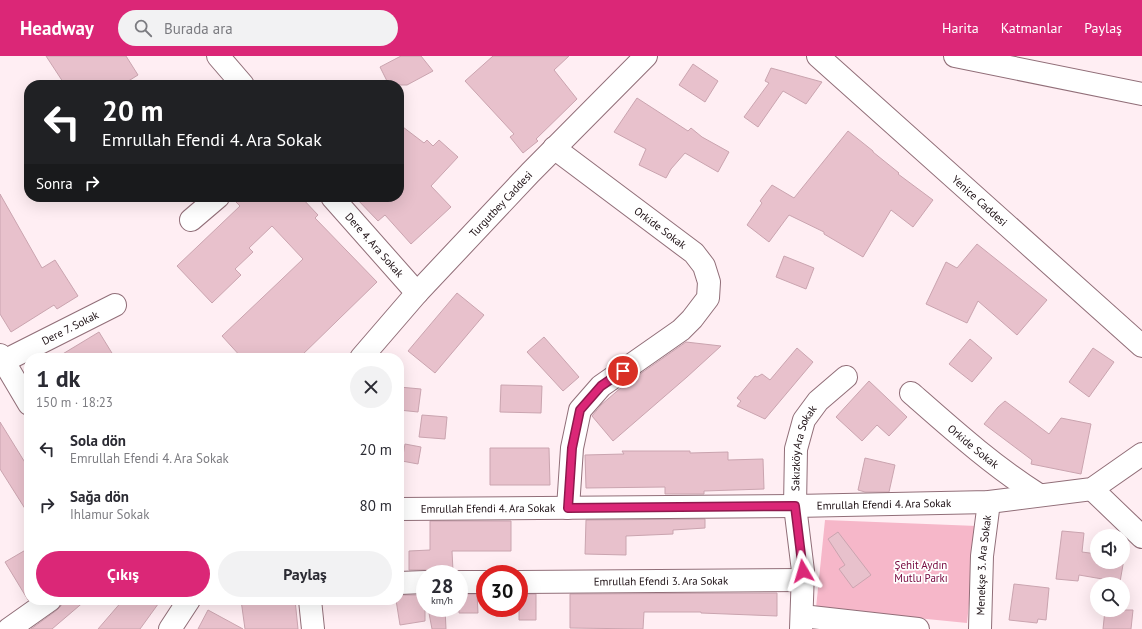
<!DOCTYPE html>
<html lang="tr">
<meta charset="utf-8">
<style>
:root{--surface:#fff;--page:#f2f2f3;--text:#2b2b33;--muted:#7c7c81;--accent:#db2777}
body{margin:0;font-family:"PT Sans",sans-serif;background:var(--page);color:var(--text);height:100vh;display:flex;flex-direction:column;font-size:15px;white-space:nowrap}
*{box-sizing:border-box;margin:0}
p{font-size:13px;color:var(--muted)}
.icon{flex:none;width:22px;height:22px;fill:none;stroke:currentColor;stroke-width:2;stroke-linecap:round;stroke-linejoin:round}
.map{position:relative;flex:1;overflow:hidden}
.sheet{position:absolute;left:24px;top:297px;width:380px;height:252px;display:flex;flex-direction:column;background:var(--surface);border-radius:16px;box-shadow:0 4px 16px #0002}
.sheet>*{flex:none}
.hud{position:absolute;left:24px;top:24px;width:380px;height:122px;border-radius:16px;box-shadow:0 4px 16px #0002;background:#202124;color:#fff;overflow:hidden}
.fabs{position:absolute;left:1090px;top:473px;display:grid;gap:8px}
.fabs a{display:grid;place-items:center;width:40px;height:40px;border-radius:50%;background:var(--surface);box-shadow:0 4px 16px #0002;font-size:20px}
.speed{position:absolute;left:416px;top:509px;display:flex;gap:8px;font-size:20px;font-weight:700;text-align:center}
.speed>*{display:grid;place-content:center;width:52px;height:52px;border-radius:50%;background:var(--surface);box-shadow:0 4px 16px #0002;line-height:1}
.speed small{font-size:10px;font-weight:400}
.speed .limit{border:6px solid #d22;background:#fff;color:#111}
.pin{position:absolute;display:grid;place-items:center;width:34px;height:34px;color:#fff;margin:-17px;border:2px solid #fff;border-radius:50%;box-shadow:0 1px 4px #0007}
.me{position:absolute;width:44px;margin:-22px;rotate:353deg;stroke-linejoin:round;filter:drop-shadow(0 0 3px #0008)}
.turn{display:flex;align-items:center;gap:14px;height:84px;padding:0 12px;font-size:18px}
.turn .icon{width:52px;height:52px;stroke-width:2.5}
.turn b{display:block;font-size:28px;line-height:34px}
.then{display:flex;align-items:center;height:38px;padding:0 12px;background:#0003;gap:8px;font-size:15px}
.round{display:grid;place-items:center;flex:none;width:42px;height:42px;border-radius:21px;background:var(--page)}
.head{display:flex;align-items:center;justify-content:space-between;height:68px;padding:0 12px}
h1{font-size:24px;font-weight:700;line-height:30px}
.cta{display:flex;gap:8px;margin-top:auto;padding:8px 12px}
.cta a{flex:1;height:46px;border-radius:24px;background:var(--accent);color:#fff;font-size:16px;font-weight:700;line-height:46px;text-align:center}
.cta a+a{background:var(--page);color:var(--text)}
ul{padding:0;list-style:none}
li{display:flex;align-items:center;gap:12px;height:56px;padding:0 12px}
li div{flex:1}
li b{display:block;font-size:15px}
li em{font-style:normal}
header{display:flex;align-items:center;gap:24px;box-sizing:border-box;height:56px;padding:0 20px;background:var(--accent);color:#fff}
header strong{font-size:19px}
nav{display:flex;gap:22px;margin-inline-start:auto;font-size:14px}
.search{width:280px;height:36px;background:var(--page);display:flex;align-items:center;gap:10px;box-sizing:border-box;padding:0 14px;border-radius:22px;color:var(--muted);font-size:15px}
.map>svg:first-child{display:block}
</style>
<header>
<strong>Headway</strong>
<div class="search"><svg class="icon" aria-label="search" viewBox="0 0 24 24"><circle cx="10" cy="10" r="6"/><path d="M15 15l6 6"/></svg>Burada ara</div>
<nav><a>Harita</a><a>Katmanlar</a><a>Paylaş</a></nav>
</header>
<div class="map">
<svg width="1142" height="573" viewBox="0 0 1142 573">
<rect width="100%" height="100%" fill="#ffeef3"/>
<path fill="#f6b7c9" d="M825 464 977 470 967 567 816 552Z"/>
<path fill="#e8c1cc" stroke="#caa4af" d="M46 0H126L138 19 122 29H65Z
M401 0H421L433 15 407 29H389L380 11Z
M493 0H569L554 14 577 43 536 83 538 85 523 97 510 81 514 78 465 25Z
M693 8 718 25 705 46 679 29Z
M771 12 822 26 806 48 783 35 758 71 744 61 769 27 765 25Z
M637 42 688 75 691 72 702 81 729 96 718 116 685 97 671 113 666 122 639 109 646 93 614 76Z
M399 68 424 87 427 84 433 90 439 84 458 101 431 130 451 151 411 188 385 159 378 165 355 141H399Z
M848 75 873 95V96L899 117 898 118 933 144 913 171 891 154 863 201 824 178V176L789 159 769 186 747 169 762 147 760 145 772 129 794 142Z
M0 138 42 212 55 204 78 240 57 253 54 249 11 276 0 258Z
M231 141H301L318 159 315 162 377 226 299 302H242L222 280 281 224 303 203 272 170 249 192 253 196 235 213 241 219 212 247 177 210 240 150Z
M977 188 1047 244 1017 279 978 245 967 267 926 248 946 206 957 212Z
M784 200 814 212 806 233 776 221Z
M457 237 484 259 435 317 408 295Z
M99 276 115 302H56Z
M544 281 579 321 563 335 527 296Z
M970 283 992 302 972 326 949 308Z
M686 286 721 290 687 321 613 385 592 360 601 349 623 330Z
M797 292 813 306 765 363 737 350 741 345 737 342 755 320 757 321 762 318 770 324Z
M1093 292 1114 306 1089 341 1069 326Z
M869 325 907 361 889 380 877 369 862 385 836 361Z
M501 329 542 330 541 357 500 356Z
M399 331 421 333 418 356 399 354Z
M1005 345 1049 378 1061 362 1091 368 1081 418 1031 408 1032 404 984 368 998 351Z
M422 359 447 361 445 383 419 381Z
M0 366 29 413V459L0 413Z
M405 388 421 391 418 408 402 405Z
M490 392H549L550 429H490Z
M622 395H690V397L728 396V404L763 403 764 433 704 435V438H665V431L586 432 585 399 624 398Z
M865 402 895 409 889 436H865L858 434Z
M705 463V472L673 474V478L626 480V499L585 498 586 464Z
M430 465H511V495H452L453 515 450 518H434L430 515 425 514H409V495L430 494Z
M1062 475 1084 477 1082 496 1097 498V506H1123L1124 503 1120 526 1079 519 1078 525 1056 523Z
M838 476 871 519 853 532 839 513 845 509 828 483Z
M29 492V544H28L5 506Z
M1014 528 1049 532 1046 564 1038 563 1037 567 1009 564Z
M777 537V560L701 557V556H644L643 573 570 572V538Z
M459 538H477L478 557H459Z
M519 538H536V564H519Z
M399 539H425V565L400 569 396 544H399Z
M62 544H86L52 573H31L57 554 61 550Z
M123 544H161L140 573H98Z
M241 544H295L298 573H245Z
M428 552H445L446 573H432Z
M208 554 243 573H198Z
M1105 554H1133L1131 573H1103Z"/>
<g fill="none" stroke-linecap="round" stroke-linejoin="round">
<g stroke="#916e78" stroke-width="24">
<g id="minor">
<path d="M218 0 243 29"/>
<path d="M955 0 1142 38"/>
<path id="s1" d="M554 92 694 197 704 210 709 226 708 242 692 263 681 274 601 330 580 354 572 392 568 452"/>
<path id="s2" d="M332 141 417 237"/>
<path d="M191 164 218 141"/>
<path d="M0 299 29 348"/>
<path id="s3" d="M4 305 115 249"/>
<path id="s4" d="M911 337C952 373 993 410 1039 439"/>
<path d="M1092 433 1142 481"/>
<path id="s5" d="M399 453 795 450 989 446 1092 433 1142 398"/>
<path d="M459 526H485"/>
<path id="s6" d="M519 526 803 524"/>
<path d="M399 527 425 526"/>
<path d="M802 560 918 573"/>
<path id="s7" d="M801 573 803 515 795 450 796 393 804 364 818 345 846 321"/>
<path id="s8" d="M980 573 982 500 989 446"/>
</g>
</g>
<g stroke="#916e78" stroke-width="24">
<g id="tertiary">
<path id="s9" d="M818 0 1142 290"/>
</g>
</g>
<g stroke="#916e78" stroke-width="24">
<path id="secondary" d="M310 544 313 573"/>
</g>
<g stroke="#916e78" stroke-width="24">
<g id="primary">
<path id="s10" d="M361 302 417 237 530 117 646 0"/>
<path d="M9 573 50 544"/>
<path d="M170 573 189 544"/>
</g>
</g>
<use href="#minor" stroke="#fff" stroke-width="22"/>
<use href="#tertiary" stroke="#fff" stroke-width="22"/>
<use href="#secondary" stroke="#fff" stroke-width="22"/>
<use href="#primary" stroke="#fff" stroke-width="22"/>
</g>
<g fill="none" stroke-linecap="round" stroke-linejoin="round">
<g stroke="#8e194d" stroke-width="10">
<path id="route" d="M623 315 601 330 580 354 572 392 568 452 795 450 803 515"/>
</g>
<use href="#route" stroke="#db2777" stroke-width="7"/>
</g>
<g text-anchor="middle" dominant-baseline="central" stroke-width="3.5" stroke-linejoin="round" paint-order="stroke">
<g font-size="11" fill="#1b0e12" stroke="#fff">
<text stroke="none"><textPath href="#s9" startOffset="217">Yenice Caddesi</textPath></text>
<text stroke="none"><textPath href="#s10" startOffset="208">Turgutbey Caddesi</textPath></text>
<text stroke="none"><textPath href="#s1" startOffset="133">Orkide Sokak</textPath></text>
<text stroke="none"><textPath href="#s2" startOffset="64">Dere 4. Ara Sokak</textPath></text>
<text stroke="none"><textPath href="#s3" startOffset="74">Dere 7. Sokak</textPath></text>
<text stroke="none"><textPath href="#s4" startOffset="82">Orkide Sokak</textPath></text>
<text stroke="none"><textPath href="#s7" startOffset="183">Sakızköy Ara Sokak</textPath></text>
<text stroke="none"><textPath href="#s5" startOffset="485">Emrullah Efendi 4. Ara Sokak</textPath></text>
<text stroke="none"><textPath href="#s5" startOffset="89">Emrullah Efendi 4. Ara Sokak</textPath></text>
<text stroke="none"><textPath href="#s8" startOffset="64">Menekşe 3. Ara Sokak</textPath></text>
<text stroke="none"><textPath href="#s6" startOffset="142">Emrullah Efendi 3. Ara Sokak</textPath></text>
</g>
<g font-size="11" fill="#76083e" stroke="#fff">
<text x="921" y="509">Şehit Aydın<tspan x="921" dy="13">Mutlu Parkı</tspan></text>
</g>
</g>
</svg>
<div class="fabs">
<a><svg class="icon" aria-label="sound" viewBox="0 0 24 24"><path d="M4 9h4l5-4v14l-5-4H4zM17 9q2 3 0 6"/></svg></a>
<a><svg class="icon" aria-label="search" viewBox="0 0 24 24"><circle cx="10" cy="10" r="6"/><path d="M15 15l6 6"/></svg></a>
</div>
<div class="speed"><div>28<small>km/h</small></div><div class="limit">30</div></div>
<div class="pin" style="left:623px;top:315px;background:#d93025"><svg class="icon" aria-label="arrive" viewBox="0 0 24 24"><path d="M6 21V4h12l-3 4 3 4H6"/></svg></div>
<svg class="me" style="left:803px;top:515px" viewBox="-20 -20 40 40"><path d="M0-17L14 15 0 8-14 15z" fill="#db2777" stroke="#fff" stroke-width="4"/></svg>
<div class="hud">
<div class="turn"><svg class="icon" aria-label="left" viewBox="0 0 24 24"><path d="M17 20v-9H6M10 6l-5 5 5 5"/></svg><div><b>20 m</b>Emrullah Efendi 4. Ara Sokak</div></div>
<div class="then">Sonra<svg class="icon" aria-label="right" viewBox="0 0 24 24"><path d="M7 20v-9h11M14 6l5 5-5 5"/></svg></div>
</div>
<section class="sheet">
<div class="head"><div><h1>1 dk</h1><p>150 m · 18:23</p></div><a class="round"><svg class="icon" aria-label="close" viewBox="0 0 24 24"><path d="M6 6l12 12M18 6L6 18"/></svg></a></div>
<ul>
<li><svg class="icon" aria-label="left" viewBox="0 0 24 24"><path d="M17 20v-9H6M10 6l-5 5 5 5"/></svg><div><b>Sola dön</b><p>Emrullah Efendi 4. Ara Sokak</p></div><em>20 m</em></li>
<li><svg class="icon" aria-label="right" viewBox="0 0 24 24"><path d="M7 20v-9h11M14 6l5 5-5 5"/></svg><div><b>Sağa dön</b><p>Ihlamur Sokak</p></div><em>80 m</em></li>
</ul>
<div class="cta"><a>Çıkış</a><a>Paylaş</a></div>
</section>
</div>
